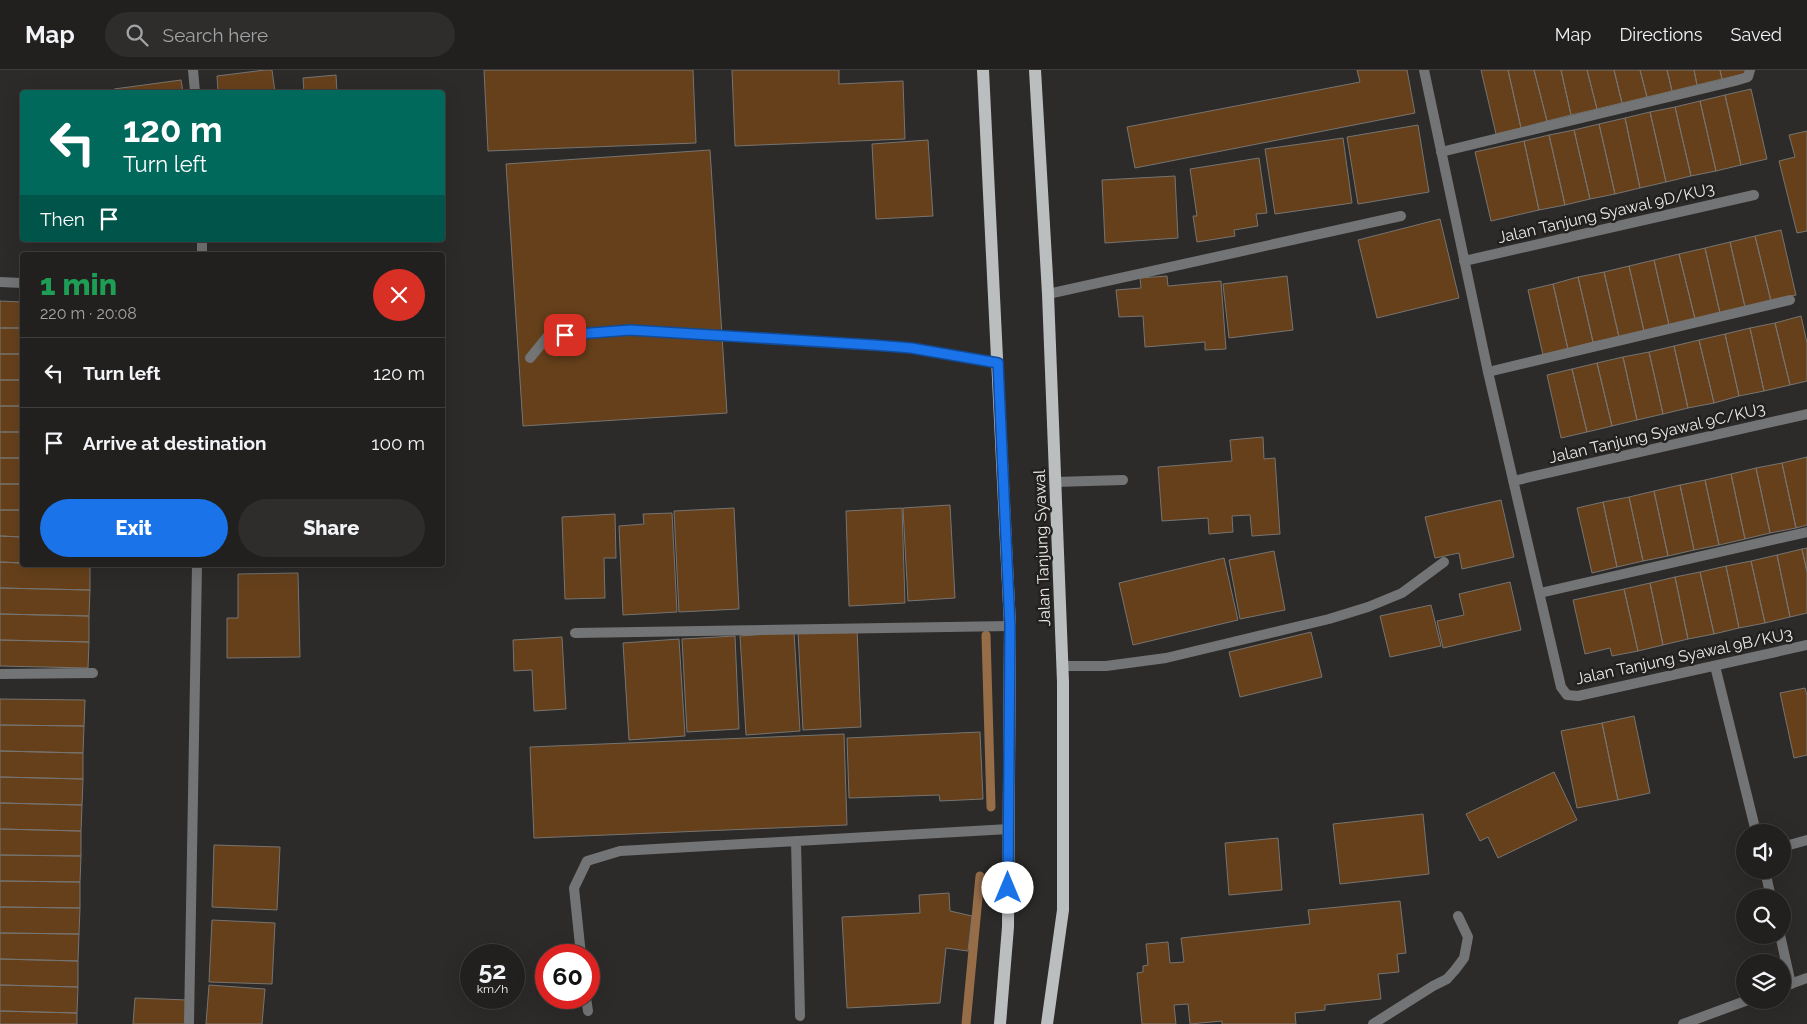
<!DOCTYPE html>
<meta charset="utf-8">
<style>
:root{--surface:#22201f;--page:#2e2d2c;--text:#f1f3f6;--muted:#a2a3a4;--line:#3f3e3d;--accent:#1a73e8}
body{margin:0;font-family:Raleway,sans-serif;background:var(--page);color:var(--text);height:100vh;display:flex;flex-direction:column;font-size:19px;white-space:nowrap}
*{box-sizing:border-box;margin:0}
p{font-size:16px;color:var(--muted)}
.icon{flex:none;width:28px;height:28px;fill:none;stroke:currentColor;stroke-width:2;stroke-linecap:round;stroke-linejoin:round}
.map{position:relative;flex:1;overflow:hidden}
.details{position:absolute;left:20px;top:182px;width:425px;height:315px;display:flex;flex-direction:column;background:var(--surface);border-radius:5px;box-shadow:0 5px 20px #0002,0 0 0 1px var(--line)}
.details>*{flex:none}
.guide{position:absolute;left:20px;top:20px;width:425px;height:152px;border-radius:5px;box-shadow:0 5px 20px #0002,0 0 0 1px var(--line);background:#00695c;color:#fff;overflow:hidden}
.buttons{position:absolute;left:1736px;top:754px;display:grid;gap:10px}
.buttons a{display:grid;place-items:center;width:55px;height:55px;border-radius:50%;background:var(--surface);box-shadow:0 5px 20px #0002,0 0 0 1px var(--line);font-size:25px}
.speed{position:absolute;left:460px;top:874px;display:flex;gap:10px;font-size:25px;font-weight:700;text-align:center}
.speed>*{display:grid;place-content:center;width:65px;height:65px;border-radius:50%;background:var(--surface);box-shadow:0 5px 20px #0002,0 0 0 1px var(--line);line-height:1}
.speed small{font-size:12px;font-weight:400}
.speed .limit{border:8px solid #d22;background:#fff;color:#111}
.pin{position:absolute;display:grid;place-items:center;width:42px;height:42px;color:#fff;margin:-21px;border-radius:10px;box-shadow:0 2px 8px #0006}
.me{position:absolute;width:55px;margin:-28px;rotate:0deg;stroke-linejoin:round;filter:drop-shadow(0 0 4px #0008)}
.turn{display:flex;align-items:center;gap:18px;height:105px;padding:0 20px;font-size:22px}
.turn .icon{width:65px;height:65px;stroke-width:2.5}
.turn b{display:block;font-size:35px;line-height:42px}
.then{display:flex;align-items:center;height:48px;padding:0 20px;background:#0003;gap:10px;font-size:19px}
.round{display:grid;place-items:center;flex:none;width:52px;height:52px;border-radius:26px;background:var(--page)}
.head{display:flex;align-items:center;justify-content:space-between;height:85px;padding:0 20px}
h1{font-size:30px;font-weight:800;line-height:38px;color:#1e9e55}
.action{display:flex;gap:10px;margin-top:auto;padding:10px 20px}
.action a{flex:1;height:58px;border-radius:30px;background:var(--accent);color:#fff;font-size:20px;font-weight:800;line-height:58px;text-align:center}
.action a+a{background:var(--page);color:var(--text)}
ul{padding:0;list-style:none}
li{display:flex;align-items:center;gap:15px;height:70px;padding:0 20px;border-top:1px solid var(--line)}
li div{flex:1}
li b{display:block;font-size:19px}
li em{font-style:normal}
header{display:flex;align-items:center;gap:30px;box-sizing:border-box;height:70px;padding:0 25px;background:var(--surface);border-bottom:1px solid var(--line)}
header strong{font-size:24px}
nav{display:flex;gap:28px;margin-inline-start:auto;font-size:18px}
.search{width:350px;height:45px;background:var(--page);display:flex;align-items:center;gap:12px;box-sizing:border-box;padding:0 18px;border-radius:28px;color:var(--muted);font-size:19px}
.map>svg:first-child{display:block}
</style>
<header>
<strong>Map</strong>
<div class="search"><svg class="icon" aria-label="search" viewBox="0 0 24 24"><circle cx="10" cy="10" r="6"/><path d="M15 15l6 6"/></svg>Search here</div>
<nav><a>Map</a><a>Directions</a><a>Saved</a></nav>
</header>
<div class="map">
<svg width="1807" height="954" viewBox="0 0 1807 954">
<rect width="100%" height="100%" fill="#2d2b29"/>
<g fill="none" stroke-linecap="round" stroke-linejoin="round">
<path stroke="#976d48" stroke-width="9" d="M986 565 991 737
M966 954 980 806"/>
</g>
<path fill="#66401b" stroke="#767471" d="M265 0H272L275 22H218L217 6Z
M484 0H693L696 73 488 81Z
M732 0H839V14L903 11 905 69 735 76Z
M1357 0H1407L1415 43 1135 98 1127 57 1360 12Z
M1481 0H1508L1521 58 1496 64Z
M1508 0H1534L1547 51 1521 58Z
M1534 0H1561L1571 45 1547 51Z
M1561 0H1587L1597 39 1571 45Z
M1587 0H1614L1622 33 1597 39Z
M1614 0H1640L1647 27 1622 33Z
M1640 0H1667L1672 21 1647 27Z
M1667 0H1694L1697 15 1672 21Z
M1694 0H1720L1722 9 1697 15Z
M1720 0H1747V3L1722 9Z
M336 5 337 22H304L303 8Z
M181 10 183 22H115L114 19Z
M1751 19 1767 89 1741 95 1725 25Z
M1725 25 1741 95 1716 101 1700 31Z
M1700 31 1716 101 1691 106 1675 37Z
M1675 37 1691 106 1666 112 1650 42Z
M1650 42 1666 112 1640 118 1625 48Z
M1625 48 1640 118 1615 124 1599 54Z
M1599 54 1615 124 1590 129 1574 60Z
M1418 55 1429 122 1358 134 1347 67Z
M1574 60 1590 129 1565 135 1549 65Z
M1807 61V161L1797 163 1779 91 1795 87 1789 65Z
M1549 65 1565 135 1539 140 1524 71Z
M1343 68 1352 133 1275 144 1265 79Z
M928 70 933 146 876 149 872 74Z
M1524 71 1539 140 1491 151 1475 82Z
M710 80 727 343 523 356 506 94Z
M1259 88 1267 143 1256 144 1258 156 1234 160 1235 166 1197 172 1193 146H1197L1190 99Z
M1175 106 1178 168 1105 173 1102 110Z
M1440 149 1459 228 1377 248 1358 170Z
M1781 160 1796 225 1771 231 1755 166Z
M1755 166 1771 231 1745 237 1730 172Z
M1730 172 1745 237 1720 243 1705 178Z
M1705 178 1720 243 1695 249 1679 184Z
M1679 184 1695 249 1669 255 1654 190Z
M1654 190 1669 255 1644 261 1629 196Z
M1629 196 1644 261 1619 267 1604 202Z
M1604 202 1619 267 1593 272 1578 207Z
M1167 206 1168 216 1221 211 1226 279 1205 280V272L1145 277 1143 246 1119 247 1116 220 1141 218 1140 208Z
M1287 206 1293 260 1229 268 1223 214Z
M1578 207 1593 272 1568 279 1553 214Z
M1553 214 1568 279 1543 285 1528 220Z
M0 231 22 232V258H0Z
M1801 246 1807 273V311L1790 315 1775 253Z
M1775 253 1790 315 1764 321 1750 258Z
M0 258H22V284H0Z
M1750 258 1764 321 1739 326 1725 264Z
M1725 264 1739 326 1714 333 1699 270Z
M1699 270 1714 333 1688 338 1674 276Z
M1674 276 1688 338 1663 344 1649 282Z
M1649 282 1663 344 1637 350 1623 287Z
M0 284H22V310H0Z
M1623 287 1637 350 1612 356 1597 293Z
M1597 293 1612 356 1587 362 1572 299Z
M1572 299 1587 362 1561 368 1547 305Z
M0 310H22V336H0Z
M0 336H22V362H0Z
M0 362H22V388H0Z
M1263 367 1264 389 1275 388 1280 464 1252 466 1250 445 1232 446 1233 462 1209 464 1208 448 1162 451 1158 397 1232 391 1230 370Z
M1807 387V455L1796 458 1782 393Z
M0 388H22V414H0Z
M1782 393 1796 458 1770 463 1756 398Z
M1756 398 1770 463 1745 469 1731 404Z
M1731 404 1745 469 1719 475 1705 410Z
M1705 410 1719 475 1694 480 1680 415Z
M0 414H22V440H0Z
M1680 415 1694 480 1668 486 1654 421Z
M1654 421 1668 486 1643 491 1629 427Z
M1629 427 1643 491 1617 497 1603 432Z
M1501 430 1514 487 1462 499 1459 483 1435 488 1425 447Z
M1603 432 1617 497 1592 503 1577 438Z
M950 435 955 528 908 531 903 438Z
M734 438 739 539 679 542 674 441Z
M902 438 905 533 849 536 846 441Z
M0 440H22V467L0 466Z
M672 443 677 542 623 545 619 456 644 454 643 444Z
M615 444 616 488H604L605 528 565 529 562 447Z
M0 466 22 467V493L0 492Z
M1807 478V502L1802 479Z
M1802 479 1807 502V543L1790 547 1777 485Z
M1274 481 1285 540 1240 549 1229 490Z
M1777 485 1790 547 1765 553 1751 491Z
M1224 488 1238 550 1133 575 1119 513Z
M1751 491 1765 553 1739 558 1726 496Z
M0 492 22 493V495H90V520L0 518Z
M1726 496 1739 558 1714 564 1700 502Z
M1700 502 1714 564 1688 569 1675 507Z
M298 503 300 587 227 588V548H238V504Z
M1675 507 1688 569 1663 575 1650 513Z
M1510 512 1521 560 1443 578 1437 551 1464 545 1459 524Z
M1650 513 1663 575 1638 581 1624 519Z
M0 518 90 520 89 546 0 544Z
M1624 519 1638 581 1612 586 1610 578 1585 584 1573 530Z
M1431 535 1441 576 1390 587 1380 546Z
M0 544 89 546V572L0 570Z
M857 558 861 657 803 660 798 562Z
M794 562 800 661 746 665 740 566Z
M1311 562 1322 607 1240 627 1229 582Z
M735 566 739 659 687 662 682 569Z
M562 567 566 639 534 641 532 600 514 601 513 570Z
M679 569 685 666 629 670 623 573Z
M0 570 89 572 88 598 0 596Z
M1805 618 1807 625V685L1794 688 1780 623Z
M0 629 85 630 84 656 0 655Z
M1634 646 1650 723 1618 730 1602 653Z
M1602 653 1618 730 1577 738 1561 661Z
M0 655 84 656 83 683 0 681Z
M980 662 983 729 940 731 939 725 849 728 847 668Z
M844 664 847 755 534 768 530 677Z
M0 681 83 683V709L0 707Z
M1554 702 1577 750 1498 788 1488 767 1480 771 1466 744Z
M0 707 83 709 82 735 0 733Z
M0 733 82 735 81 761 0 759Z
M1423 744 1429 804 1340 814 1333 754Z
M0 759 81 761V786L0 785Z
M1278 768 1282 820 1229 825 1225 773Z
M214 775 280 777 277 840 212 837Z
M0 785 81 786 80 812 0 811Z
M0 811 80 812V838L0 837Z
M949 823 950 841 972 846 968 881 946 878 940 933 847 938 842 847 920 843 919 825Z
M1400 831 1406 883 1397 884 1399 902 1378 904 1381 929 1325 935V940L1295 943 1296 954H1222V951L1190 954 1188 934 1174 935 1176 954H1142L1137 903 1143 902V896L1148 895 1146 874 1168 872 1170 893 1184 892 1181 868 1310 854 1308 840Z
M0 837 80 838 79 864 0 863Z
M212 850 275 853 272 914 209 912Z
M0 863 79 864 78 891 0 889Z
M0 889 78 891V917L0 915Z
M0 915 78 917 77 943 0 941Z
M209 915 265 919 262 954H206Z
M135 928 187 930 186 954H133Z
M0 941 77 943V954H0Z"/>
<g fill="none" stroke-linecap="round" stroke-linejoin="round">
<path stroke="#737475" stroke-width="10" d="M1441 82 1735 11 1748 7 1750 0
M1048 224 1401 146
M530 288 548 266 630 260 911 278 998 293
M1488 302 1790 230
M1055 412 1123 410
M1540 523 1807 462
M575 563 1010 556
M1063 596H1106L1166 588 1329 549 1368 537 1402 523 1444 492
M0 604 93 603
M796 771 800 946
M581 885 574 818 587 791 620 781 1009 759
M586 928 588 941
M1373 954 1433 916 1447 909 1455 900 1464 888 1468 867 1458 846"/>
<path stroke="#737475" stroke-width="10" d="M193 0 195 22
M1424 0 1488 302 1561 617 1567 625 1578 626 1807 575
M202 185V170
M1464 191 1754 125
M0 212 22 213
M1513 411 1807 344
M1715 596 1756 762
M1782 777 1807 770
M1765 800 1771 828
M1780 865 1791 914
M1782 917 1807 908
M189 954 197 495
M1683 954 1748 930"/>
<path stroke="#bbbebf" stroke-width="12" d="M983 0 1010 556 1008 857 1000 954
M1035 0 1048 224 1063 612V840L1047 954"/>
</g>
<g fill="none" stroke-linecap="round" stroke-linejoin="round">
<g stroke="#114b97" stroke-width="12">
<path id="route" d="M565 265 630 260 874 275 911 278 998 293 1010 556 1008 818"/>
</g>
<use href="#route" stroke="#1a73e8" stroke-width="9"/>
</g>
<g text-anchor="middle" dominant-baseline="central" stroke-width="5" stroke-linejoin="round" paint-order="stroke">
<g font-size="16" fill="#ebeae8" stroke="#23211f">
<text transform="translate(1606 143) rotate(-13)">Jalan Tanjung Syawal 9D/KU3</text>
<text transform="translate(1657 363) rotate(-13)">Jalan Tanjung Syawal 9C/KU3</text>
<text transform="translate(1042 478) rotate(-92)">Jalan Tanjung Syawal</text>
<text transform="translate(1684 586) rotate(-12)">Jalan Tanjung Syawal 9B/KU3</text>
</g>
</g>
</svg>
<div class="buttons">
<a><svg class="icon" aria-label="sound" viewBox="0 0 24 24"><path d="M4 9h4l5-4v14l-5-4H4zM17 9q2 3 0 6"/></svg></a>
<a><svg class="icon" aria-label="search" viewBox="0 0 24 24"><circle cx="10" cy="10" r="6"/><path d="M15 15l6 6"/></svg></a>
<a><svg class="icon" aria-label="layers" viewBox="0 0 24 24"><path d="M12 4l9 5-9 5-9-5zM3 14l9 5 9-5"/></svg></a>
</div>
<div class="speed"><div>52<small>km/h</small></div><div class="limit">60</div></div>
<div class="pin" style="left:565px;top:265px;background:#d93025"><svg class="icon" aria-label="arrive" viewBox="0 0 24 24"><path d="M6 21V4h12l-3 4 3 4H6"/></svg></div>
<svg class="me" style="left:1008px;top:818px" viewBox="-20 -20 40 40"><circle r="19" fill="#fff"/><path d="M0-13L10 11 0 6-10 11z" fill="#1a73e8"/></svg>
<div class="guide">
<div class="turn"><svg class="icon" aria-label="left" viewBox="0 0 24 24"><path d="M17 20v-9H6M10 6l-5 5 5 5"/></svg><div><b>120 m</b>Turn left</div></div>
<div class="then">Then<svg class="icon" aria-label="arrive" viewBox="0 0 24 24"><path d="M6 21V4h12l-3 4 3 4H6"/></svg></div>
</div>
<section class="details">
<div class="head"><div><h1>1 min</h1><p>220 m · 20:08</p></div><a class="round" style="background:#d93025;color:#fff"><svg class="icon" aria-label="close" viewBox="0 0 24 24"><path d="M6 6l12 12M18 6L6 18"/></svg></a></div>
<ul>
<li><svg class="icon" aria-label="left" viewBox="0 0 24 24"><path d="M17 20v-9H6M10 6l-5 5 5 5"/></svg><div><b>Turn left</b></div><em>120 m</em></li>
<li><svg class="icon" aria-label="arrive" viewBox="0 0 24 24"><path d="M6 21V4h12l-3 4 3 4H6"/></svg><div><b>Arrive at destination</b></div><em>100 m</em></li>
</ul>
<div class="action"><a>Exit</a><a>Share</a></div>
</section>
</div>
